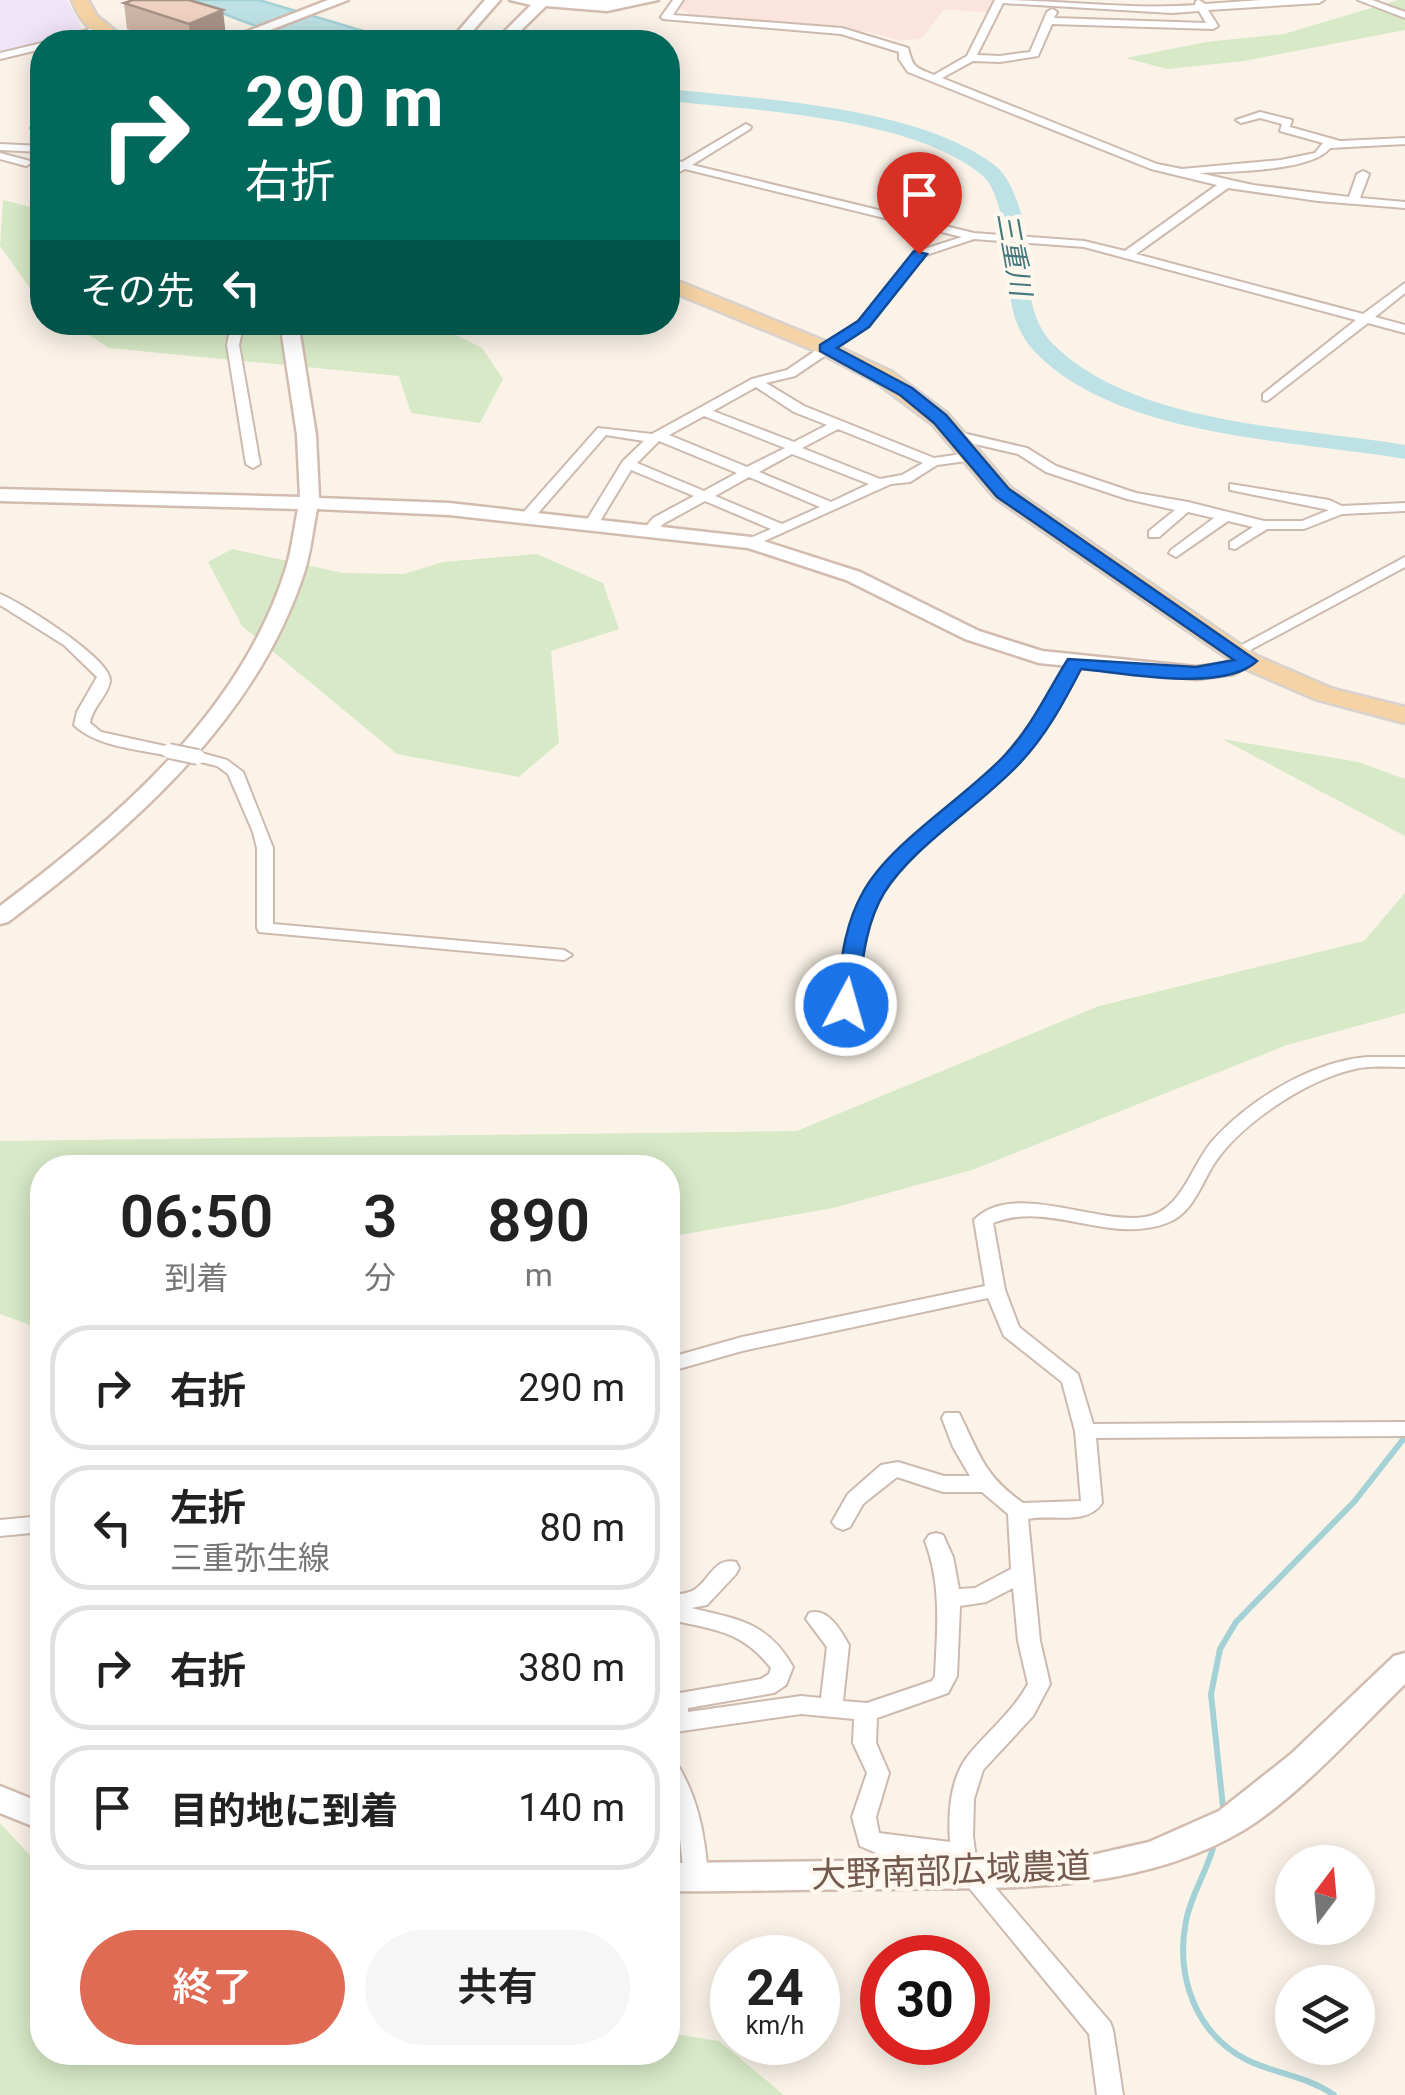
<!DOCTYPE html>
<html lang="ja">
<meta charset="utf-8">
<style>
:root{--surface:#fff;--page:#f6f6f6;--text:#222;--muted:#767676;--line:#e0e0e0;--accent:#df6b54}
body{margin:0;font-family:Roboto,"Noto Sans JP",sans-serif;background:var(--page);color:var(--text);height:100vh;display:flex;flex-direction:column;font-size:38px;white-space:nowrap}
*{box-sizing:border-box;margin:0}
p{font-size:32px;color:var(--muted)}
.icon{flex:none;width:55px;height:55px;fill:none;stroke:currentColor;stroke-width:2;stroke-linecap:round;stroke-linejoin:round}
.map{position:relative;flex:1;overflow:hidden}
.details{position:absolute;left:30px;top:1155px;width:650px;height:910px;display:flex;flex-direction:column;background:var(--surface);border-radius:40px;box-shadow:0 5px 25px #0003}
.details>*{flex:none}
.guide{position:absolute;left:30px;top:30px;width:650px;height:305px;border-radius:40px;box-shadow:0 5px 25px #0003;background:#00695c;color:#fff;overflow:hidden}
.needle{width:65px;rotate:16deg}
.controls{position:absolute;left:1275px;top:1845px;display:grid;gap:20px}
.controls a{display:grid;place-items:center;width:100px;height:100px;border-radius:50%;background:var(--surface);box-shadow:0 5px 25px #0003;font-size:50px}
.speed{position:absolute;left:710px;top:1935px;display:flex;gap:20px;font-size:50px;font-weight:700;text-align:center}
.speed>*{display:grid;place-content:center;width:130px;height:130px;border-radius:50%;background:var(--surface);box-shadow:0 5px 25px #0003;line-height:1}
.speed small{font-size:25px;font-weight:400}
.speed .limit{border:15px solid #d22;background:#fff;color:#111}
.pin{position:absolute;display:grid;place-items:center;width:85px;height:85px;color:#fff;margin:-102px -42px;border-radius:50% 50% 50% 0;rotate:-45deg;box-shadow:0 0 10px #0007}
.pin .icon{rotate:45deg}
.me{position:absolute;width:110px;margin:-55px;rotate:6deg;stroke-linejoin:round;filter:drop-shadow(0 0 8px #0008)}
.turn{display:flex;align-items:center;gap:35px;height:210px;padding:0 50px;font-size:45px}
.turn .icon{width:130px;height:130px;stroke-width:2.5}
.turn b{display:block;font-size:70px;line-height:85px}
.then{display:flex;align-items:center;height:95px;padding:0 50px;background:#0003;gap:20px;font-size:38px}
.eta{display:flex;justify-content:space-evenly;align-items:center;height:170px;text-align:center}
.eta b{font-size:60px;font-weight:600;line-height:70px}
.action{display:flex;gap:20px;margin-top:auto;padding:20px 50px}
.action a{flex:1;height:115px;border-radius:60px;background:var(--accent);color:#fff;font-size:40px;font-weight:600;line-height:115px;text-align:center}
.action a+a{background:var(--page);color:var(--text)}
ul{padding:0;list-style:none}
li{display:flex;align-items:center;gap:30px;height:125px;margin:0 20px 15px;padding:0 30px;border:5px solid var(--line);border-radius:40px}
li div{flex:1}
li b{display:block;font-size:38px}
li em{font-style:normal}
.map>svg:first-child{display:block}
</style>
<div class="map">
<svg width="1405" height="2095" viewBox="0 0 1405 2095">
<rect width="100%" height="100%" fill="#fbf3e8"/>
<path fill="#fbe4dd" d="M684 0H998L992 13 944 9 922 38 901 41 869 32 695 17 678 8Z"/>
<path fill="#f0e5f8" d="M0 0H67L84 32 11 52 0 50Z"/>
<path fill="#d7e9c7" d="M1398 0H1405V30L1244 61 1167 69 1126 58 1206 42 1284 34Z
M3 200 42 210V305L0 246Z
M70 323H432L482 348 503 379 480 423 411 413 399 376 109 348Z
M232 549 343 573 404 574 443 562 537 554 603 583 619 629 551 651 559 743 519 777 397 754 242 626 208 562Z
M1222 739 1358 762 1405 779V836Z
M1405 893V1013L1287 1045 972 1170 833 1208 668 1237V1168H42V1325H30L0 1314V1141L797 1131 1099 1006 1364 941Z
M0 1823 42 1868V2052H668V2033L719 2041 784 2095H0Z"/>
<path fill="#bde1e4" stroke="#a4d1d6" stroke-width="2.5" d="M191 0H259L380 36C315 55 251 25 191 0Z"/>
<g fill="none" stroke-linecap="round" stroke-linejoin="round">
<path stroke="#a4d1d6" stroke-width="6" d="M1223 1807 1211 1694 1220 1649 1236 1622 1354 1502 1405 1437
M1213 1848C1206 1873 1191 1895 1186 1921 1175 1977 1196 2034 1247 2060 1276 2074 1307 2076 1334 2095"/>
<path fill="#bde1e4" fill-rule="evenodd" d="M668 89C761 99 923 107 997 167 1008 177 1014 193 1019 207 1033 251 1018 308 1053 344 1134 425 1297 427 1405 445V459C1294 440 1121 438 1037 354 1000 317 1013 271 1003 225 1000 210 995 187 983 176 916 118 755 110 668 101Z"/>
<g stroke="#cdbaaf" stroke-width="4">
<path id="street" d="M673 0H683L673 15 842 28 908 48C913 67 914 67 934 75L967 56 995 0C1062 0 1129 10 1195 5L1196 1 1199 0 1205 4 1261 0H1324L1319 3 1208 10 1218 26 1213 29 1052 24 1038 56 1000 62 973 61 942 78 1157 164 1182 169 1281 160 1315 153 1323 143 1280 131 1282 124 1260 118 1241 123 1236 120 1260 112 1292 120 1290 127 1340 141 1405 138V144L1330 148C1311 172 1230 171 1199 173L1253 185 1349 197 1357 174 1363 171 1369 174 1360 198 1405 202V208L1318 201 1228 188 1136 254 1363 314 1405 283V293L1375 317 1405 325V333L1368 323 1267 401 1263 400V394L1356 320 1084 247 974 239 923 256 867 327 795 376 766 383 804 406 934 458 969 453 974 454V460L937 465 910 482 891 484 751 547 744 543 746 540 771 529 705 501 663 524 656 532H646L644 529 653 518 694 496 631 470 597 526H587L585 523 623 461 644 441 606 435 532 520H522V514L598 428 652 434 752 379 787 370 859 321 915 252 962 237 685 169 668 178V171L674 167 668 165V159L682 162 746 124 751 127 750 129 692 165 974 233 1084 241 1125 251 1217 185 1151 169 908 72 899 59V52L841 34 663 19 661 17ZM1003 3 1172 13 1199 11 1206 23 1054 18 1057 12 1052 9 1047 12 1030 52 1000 56 977 55ZM756 387 794 412 827 425 794 442 713 411ZM704 416 785 448 747 467 669 435ZM838 429 923 463 902 475 880 479 802 448ZM659 441 737 473 704 491 637 463ZM792 454 869 484 831 502 759 472ZM749 477 820 507 782 524 715 496Z
M1358 0H1372L1405 12V18Z
M100 26 105 29 104 31 63 42H49Z
M42 43V49L0 59V53Z
M36 125 42 127V134L31 128Z
M0 144 42 146V152L0 150Z
M0 153 30 161 31 163 26 166 0 159Z
M236 322H249L242 331 239 345 260 464 253 468 246 464 227 345 230 330Z
M954 431 1027 448 1056 466 1136 493 1188 502 1264 521H1302L1329 510 1230 490V484L1329 500 1342 506 1405 503V511L1342 514 1304 529H1267L1235 549 1230 548V542L1253 527 1228 521 1176 557 1169 553 1171 550 1214 518 1188 512 1159 537H1149V531L1175 510 1127 499 1046 472 1018 454 949 438 948 435Z
M1405 557V567L1239 656H1229L1227 653Z
M0 594C20 602 113 660 110 681 108 696 92 707 90 723L101 732 174 748 177 751 174 754 169 756C138 749 97 747 74 725L77 712 97 677 64 645 0 605Z
M1075 659 1082 663C1057 711 1028 757 987 793 951 824 906 851 881 893 861 927 858 967 855 1005L852 1009H840L837 1005C846 929 860 883 920 831 944 812 969 794 990 772 1024 739 1045 700 1070 660Z
M198 752 227 760 243 772 273 848V924L564 950 572 955 564 960 259 932 257 928V848L253 832 228 774 217 766 193 760 190 757 193 754Z
M1367 1057H1405V1067C1387 1067 1368 1065 1351 1070 1305 1081 1240 1124 1214 1164 1200 1186 1193 1213 1167 1223 1109 1245 1049 1200 993 1223L1005 1290 1019 1327 1078 1374 1093 1424 1405 1422V1436L1096 1438 1102 1503C1087 1526 1052 1514 1028 1519L1040 1641 1050 1684 1033 1716 983 1770 974 1799 973 1836 977 1866 1110 2022 1113 2030 1123 2095H1097L1089 2034 966 1884 958 1881 953 1862 881 1855 860 1846 852 1817 867 1773 853 1743 854 1719 801 1714 668 1733V1701L674 1694 761 1679 769 1674 771 1668C741 1629 712 1630 668 1619V1596C676 1594 688 1594 694 1590 710 1580 714 1557 736 1562L739 1568 736 1574 707 1605 691 1608C737 1619 768 1622 793 1667L786 1685 774 1693 688 1708V1712L801 1696 821 1698 827 1647 806 1619 809 1613C828 1607 841 1631 849 1645L843 1701 867 1703 932 1681 935 1676C937 1630 942 1585 925 1541L929 1535 936 1533 943 1535 953 1557 959 1589 975 1588 1011 1569 1008 1514 982 1492H943L897 1477 863 1504 850 1527 843 1530 836 1527 832 1522 848 1494 881 1465 898 1462 944 1476H970L953 1447 942 1418 945 1413H959C979 1453 983 1475 1023 1503L1081 1501 1075 1431 1062 1382 1004 1336 988 1298 742 1351 668 1372V1358L742 1337 985 1286 974 1220C1012 1180 1097 1225 1145 1217 1183 1211 1191 1164 1214 1139 1251 1099 1311 1062 1367 1057ZM1013 1588 1018 1641 1028 1684C1012 1713 987 1732 967 1757 950 1780 948 1815 950 1842L879 1833 876 1817 889 1773 876 1743 877 1718 948 1693 957 1676 960 1606 986 1602Z
M42 1516V1532L0 1536V1520Z
M668 1759 676 1762C698 1797 705 1835 708 1876L704 1883 696 1886 688 1883 684 1876 678 1820 668 1788Z"/>
</g>
<g stroke="#d2bcaf" stroke-width="5">
<path id="secondary" d="M328 0H348L239 42H220Z
M485 0H500L463 42H449Z
M510 0H658L607 11 546 6 509 42H494L531 5Z
M280 322H298L316 435 319 498 449 503 751 537 860 572 979 631 1042 651 1196 667 1222 664 1248 655 1258 661 1233 674 1196 679 1039 663 965 639 846 580 748 548 449 515 317 509C313 529 311 550 305 570 257 721 130 829 8 922L0 924V906C117 818 241 713 286 568 292 549 294 528 298 509L0 501V489L300 497 297 435Z
M1405 1653V1684C1359 1729 1296 1799 1242 1831 1133 1895 1008 1887 887 1889 814 1889 741 1892 668 1891V1863L1026 1859 1092 1855 1149 1842 1219 1811 1291 1754 1394 1656Z
M0 1786 42 1803V1830L0 1813Z"/>
</g>
<g stroke="#d8d1cd" stroke-width="5">
<path id="primary" d="M72 0H88L97 16 129 42C101 42 81 27 72 0Z
M668 277 832 344 892 372 948 414 1011 488 1257 656 1333 689 1405 707V723L1315 699 1239 666 995 498 932 424 876 382 818 352 668 290Z"/>
</g>
<use href="#street" fill="#fff" fill-rule="evenodd"/>
<use href="#secondary" fill="#fff" fill-rule="evenodd"/>
<use href="#primary" fill="#f6d3a4" fill-rule="evenodd"/>
<g stroke="#cdbaaf" stroke-width="18" stroke-linecap="butt">
<path id="street-bridge" d="M169 751 198 757"/>
</g>
<use href="#street-bridge" stroke="#fff" stroke-width="14"/>
</g>
<path fill="#ceb4a6" d="M124 3 226 36 210 42H168L127 29Z"/>
<path fill="#a79287" d="M223 10 226 36 210 42H190L189 24Z"/>
<path fill="#efd1c1" stroke="#a79287" stroke-width="2.5" d="M133 0H189L223 10 189 24 124 3Z"/>
<path fill="#1a73e8" stroke="#114b97" stroke-width="2.5" d="M914 251 927 254 869 327 837 348 912 388 946 415 1009 489 1257 661C1223 693 1126 673 1081 669 1063 704 1045 737 1018 765 979 806 912 847 884 893 864 926 862 968 857 1005L846 1012 835 1005C841 967 843 928 862 894 889 843 965 798 1005 755 1033 725 1047 692 1068 659L1196 667 1234 660 997 497 934 423 900 395 820 351V345L858 321Z"/>
<g text-anchor="middle" dominant-baseline="central" stroke-width="9" stroke-linejoin="round" paint-order="stroke">
<g font-size="28" font-style="italic" fill="#44797f" stroke="#fef7ee">
<text transform="translate(1014 254) rotate(80)">三重川</text>
</g>
<g font-size="35" fill="#74594d" stroke="#fef7ee">
<text transform="translate(951 1871) rotate(-2)">大野南部広域農道</text>
</g>
</g>
</svg>
<div class="controls">
<a><svg class="needle" viewBox="-14 -14 28 28"><path d="M0-13l5 13h-10z" fill="#e53935"/><path d="M0 13l5-13h-10z" fill="#767676"/></svg></a>
<a><svg class="icon" aria-label="layers" viewBox="0 0 24 24"><path d="M12 4l9 5-9 5-9-5zM3 14l9 5 9-5"/></svg></a>
</div>
<div class="speed"><div>24<small>km/h</small></div><div class="limit">30</div></div>
<div class="pin" style="left:919px;top:254px;background:#d93025"><svg class="icon" aria-label="arrive" viewBox="0 0 24 24"><path d="M6 21V4h12l-3 4 3 4H6"/></svg></div>
<svg class="me" style="left:846px;top:1005px" viewBox="-20 -20 40 40"><circle r="17" fill="#1a73e8" stroke="#fff" stroke-width="3"/><path d="M0-11L8 9 0 5-8 9z" fill="#fff"/></svg>
<div class="guide">
<div class="turn"><svg class="icon" aria-label="right" viewBox="0 0 24 24"><path d="M7 20v-9h11M14 6l5 5-5 5"/></svg><div><b>290 m</b>右折</div></div>
<div class="then">その先<svg class="icon" aria-label="left" viewBox="0 0 24 24"><path d="M17 20v-9H6M10 6l-5 5 5 5"/></svg></div>
</div>
<section class="details">
<div class="eta">
<div><b>06:50</b><p>到着</p></div>
<div><b>3</b><p>分</p></div>
<div><b>890</b><p>m</p></div>
</div>
<ul>
<li><svg class="icon" aria-label="right" viewBox="0 0 24 24"><path d="M7 20v-9h11M14 6l5 5-5 5"/></svg><div><b>右折</b></div><em>290 m</em></li>
<li><svg class="icon" aria-label="left" viewBox="0 0 24 24"><path d="M17 20v-9H6M10 6l-5 5 5 5"/></svg><div><b>左折</b><p>三重弥生線</p></div><em>80 m</em></li>
<li><svg class="icon" aria-label="right" viewBox="0 0 24 24"><path d="M7 20v-9h11M14 6l5 5-5 5"/></svg><div><b>右折</b></div><em>380 m</em></li>
<li><svg class="icon" aria-label="arrive" viewBox="0 0 24 24"><path d="M6 21V4h12l-3 4 3 4H6"/></svg><div><b>目的地に到着</b></div><em>140 m</em></li>
</ul>
<div class="action"><a>終了</a><a>共有</a></div>
</section>
</div>
